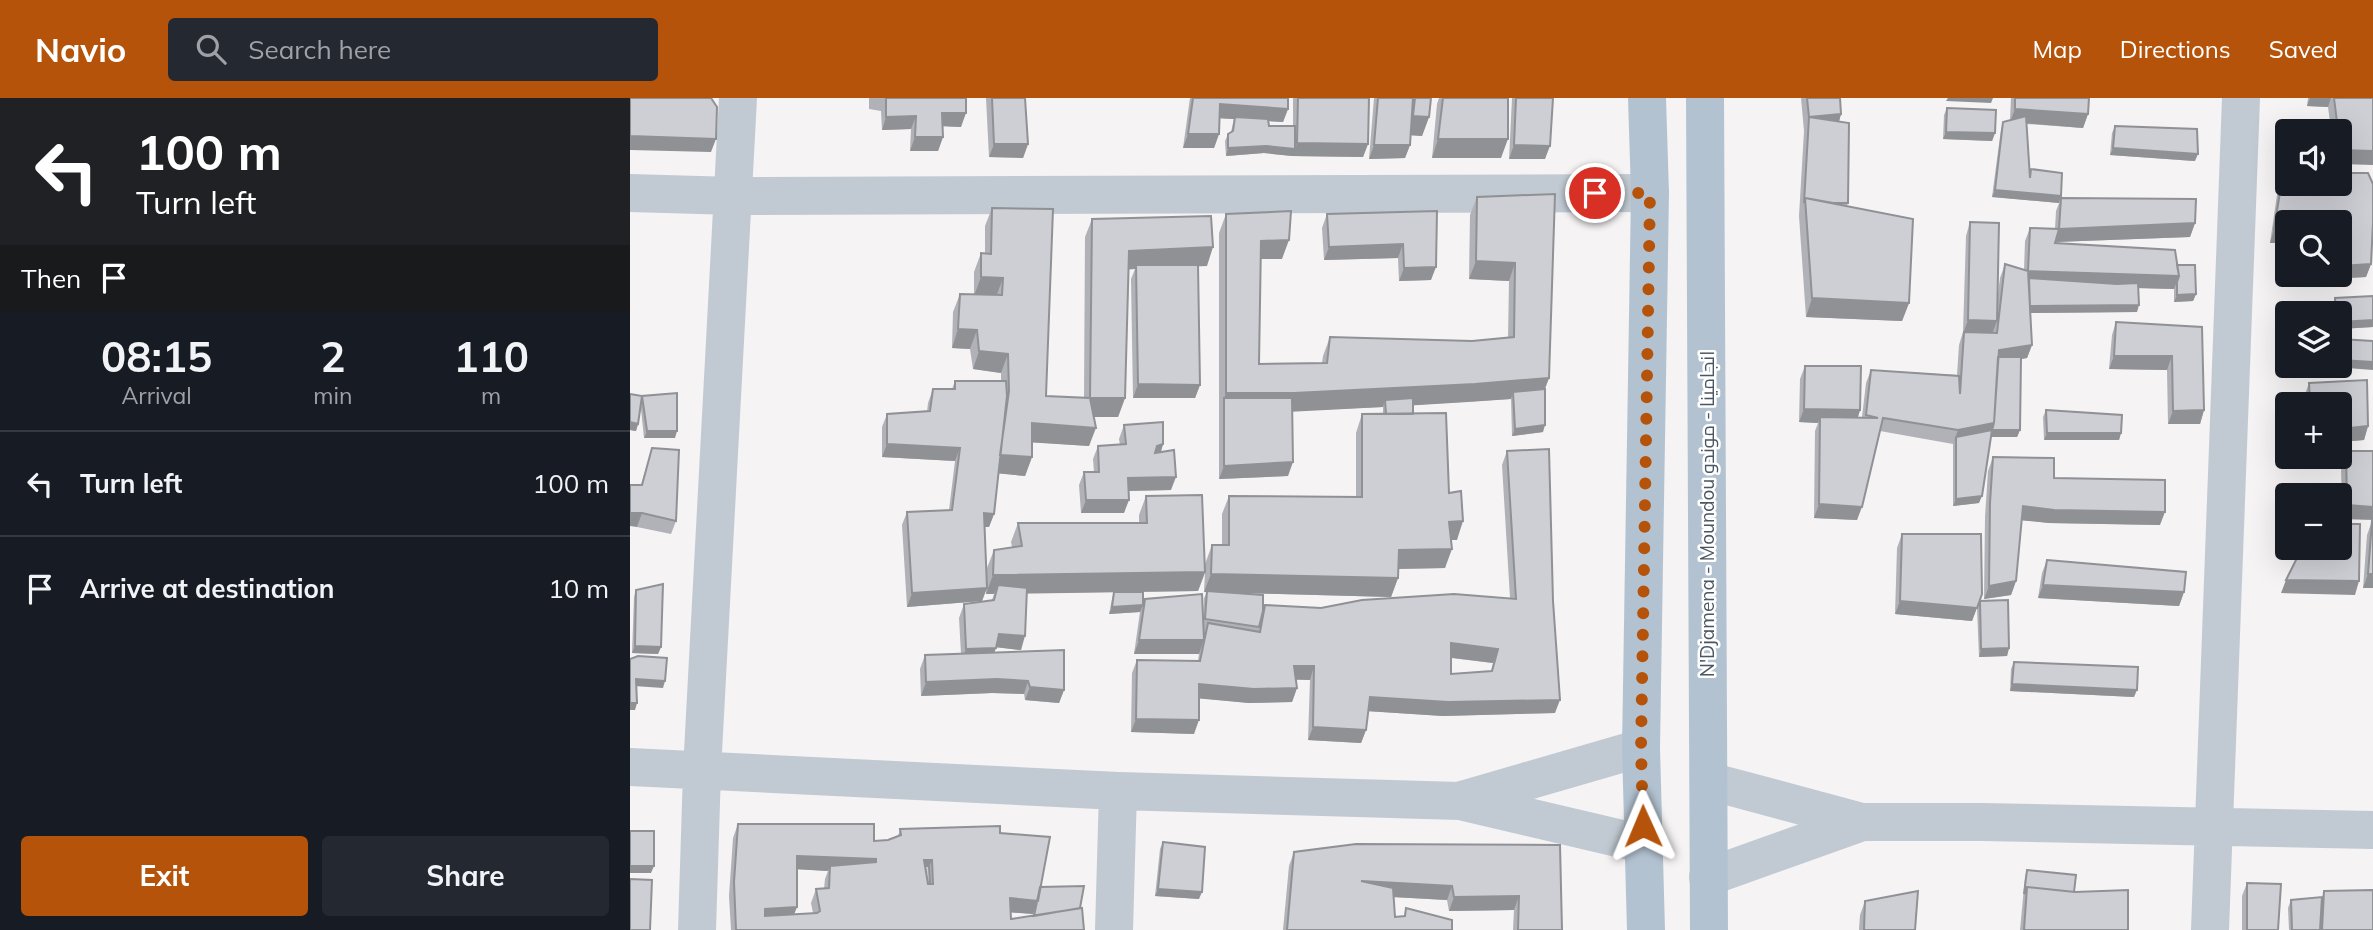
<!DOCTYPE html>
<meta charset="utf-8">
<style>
:root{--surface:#171b24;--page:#242831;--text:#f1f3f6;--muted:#9ea1a6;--line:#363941;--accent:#b45309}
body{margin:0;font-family:Mulish,Cairo,sans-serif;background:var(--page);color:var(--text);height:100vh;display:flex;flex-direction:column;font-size:26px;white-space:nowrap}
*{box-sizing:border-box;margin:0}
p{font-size:23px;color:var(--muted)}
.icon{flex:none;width:38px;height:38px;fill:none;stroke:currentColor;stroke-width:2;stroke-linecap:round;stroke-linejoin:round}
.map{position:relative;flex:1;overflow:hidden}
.sheet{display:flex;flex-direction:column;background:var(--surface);width:630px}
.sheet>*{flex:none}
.top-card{background:#202124;color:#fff;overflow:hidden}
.fabs{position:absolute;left:1645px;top:21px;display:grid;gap:14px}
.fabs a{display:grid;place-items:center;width:77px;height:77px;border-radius:7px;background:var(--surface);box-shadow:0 7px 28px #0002;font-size:35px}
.pin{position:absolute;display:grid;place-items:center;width:60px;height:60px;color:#fff;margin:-30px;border:4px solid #fff;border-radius:50%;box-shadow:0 2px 7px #0007}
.me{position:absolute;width:77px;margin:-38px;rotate:359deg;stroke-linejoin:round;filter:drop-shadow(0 0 5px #0008)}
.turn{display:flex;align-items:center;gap:24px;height:147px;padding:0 21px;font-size:32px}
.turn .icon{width:91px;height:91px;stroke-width:2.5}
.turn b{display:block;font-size:49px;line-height:60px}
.then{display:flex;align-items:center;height:66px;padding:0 21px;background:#0003;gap:14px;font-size:26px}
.eta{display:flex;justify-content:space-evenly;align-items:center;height:119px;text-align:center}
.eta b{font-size:42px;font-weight:700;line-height:49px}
.button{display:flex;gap:14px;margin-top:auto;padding:14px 21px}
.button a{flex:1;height:80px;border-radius:7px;background:var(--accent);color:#fff;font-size:28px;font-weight:700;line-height:80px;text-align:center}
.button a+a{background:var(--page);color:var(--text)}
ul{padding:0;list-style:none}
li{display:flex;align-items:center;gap:21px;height:105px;padding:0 21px;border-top:2px solid var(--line)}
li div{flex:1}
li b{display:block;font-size:26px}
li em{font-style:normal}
header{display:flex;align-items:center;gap:42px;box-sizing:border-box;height:98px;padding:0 35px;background:var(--accent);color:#fff}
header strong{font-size:33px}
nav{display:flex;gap:38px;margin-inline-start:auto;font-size:24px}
.search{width:490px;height:63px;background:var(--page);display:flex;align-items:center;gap:18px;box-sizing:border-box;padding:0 24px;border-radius:7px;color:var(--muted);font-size:26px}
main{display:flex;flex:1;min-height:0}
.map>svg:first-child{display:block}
</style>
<header>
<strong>Navio</strong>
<div class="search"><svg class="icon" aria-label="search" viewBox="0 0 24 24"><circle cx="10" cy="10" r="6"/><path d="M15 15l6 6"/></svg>Search here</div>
<nav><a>Map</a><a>Directions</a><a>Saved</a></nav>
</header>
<main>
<section class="sheet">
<div class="top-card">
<div class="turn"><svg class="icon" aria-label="left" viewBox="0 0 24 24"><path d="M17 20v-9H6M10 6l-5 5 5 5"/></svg><div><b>100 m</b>Turn left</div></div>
<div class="then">Then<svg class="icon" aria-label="arrive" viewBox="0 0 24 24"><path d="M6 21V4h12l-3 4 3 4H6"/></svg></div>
</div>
<div class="eta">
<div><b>08:15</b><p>Arrival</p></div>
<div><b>2</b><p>min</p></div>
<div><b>110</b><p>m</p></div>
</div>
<ul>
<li><svg class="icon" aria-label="left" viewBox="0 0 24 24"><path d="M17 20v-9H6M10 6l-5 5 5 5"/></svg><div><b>Turn left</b></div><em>100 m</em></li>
<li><svg class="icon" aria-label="arrive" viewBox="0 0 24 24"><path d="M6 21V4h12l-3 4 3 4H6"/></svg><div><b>Arrive at destination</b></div><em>10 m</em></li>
</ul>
<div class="button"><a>Exit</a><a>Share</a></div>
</section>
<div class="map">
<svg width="1743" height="832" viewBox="0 0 1743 832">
<rect width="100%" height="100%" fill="#f5f3f3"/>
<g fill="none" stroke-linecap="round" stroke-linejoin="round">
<path stroke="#c1cad2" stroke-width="38" d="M0 95 104 98 1020 95
M0 669 488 693 830 703 1013 746
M1079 683 1232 724H1352L1743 732
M832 702 1011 650
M1078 779 1232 724
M67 832 72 673 108 0
M484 832 488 693
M1580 832 1611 0"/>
<path stroke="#b3c2d1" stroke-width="38" d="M1075 0 1079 832
M1016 832 1011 650 1020 95 1017 0"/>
</g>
<path fill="#b0b2b7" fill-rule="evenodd" d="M239 0H336L331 29 312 28 313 39 308 53H280L281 31 252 32 251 13 239 11Z
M356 0H395L398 46 393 60 359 59Z
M560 0H658V11L653 24 638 23 639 28H663V0H739L738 46 733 59 662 58 634 55 596 58 595 43 598 36 601 34 604 21 589 20V36L584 50H553Z
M744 0H801L799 19 792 38 781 37 780 47 775 60 739 61Z
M809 0H878L871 60H802L807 6Z
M882 0H923L915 61H879Z
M1171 0H1210L1211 16 1209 24 1218 105 1217 108 1279 205 1272 223 1176 219 1169 118 1174 33Z
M1381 0H1459L1458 16 1453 30 1397 26 1399 76 1401 71 1431 98 1429 105 1362 99 1371 31 1373 24 1380 22Z
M1678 0H1743L1710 33H1667L1671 24H1700L1698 9 1677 8Z
M1317 10 1365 35 1362 43 1313 41 1314 17Z
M1485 28 1565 63 1480 57 1482 35Z
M1710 75H1738L1743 86V125L1741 166 1736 179 1699 181V177H1710V124H1657V145H1640L1648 90 1653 76H1657V86H1710Z
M925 96 919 280 915 291 913 334 882 338 881 301 783 307V316L819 395 827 442H821L815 470 768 471V480L761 499 607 495 633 513 635 507 691 510 880 500 872 367 877 353 925 615 813 618 738 613 736 632 731 645 678 642 680 582H665L667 590 662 604 619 605 569 600 564 636 501 634 502 575 507 562 568 563 569 556H504L510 514 479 516 482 501 484 494 397 495 391 552 366 549 364 555 434 592 429 605 395 602 394 596 362 595 291 598 290 571 295 557 331 556 329 520 334 506 362 502 364 496H356V492L352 503 277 509 272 427 277 414 319 412 325 363 252 359V329L257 316 297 314 298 305 303 291H322L325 283H371V275L343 271 340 251 322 250 323 214 330 196H344V174L351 155 355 156V128L362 110 416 298 454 300 455 139 462 121 577 168H568L570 287 565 300H503L501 181 505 171H499L495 300 488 319H464L459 348 402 344V359L395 378 368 375 364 416 359 429H355L357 483V470L364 452 382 449 381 444 388 425H509V417L516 398 575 473V466L582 447H592V416L599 398 726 399V335L732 316H753V309L662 313 658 378 589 381V135L596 116 652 161H630L629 266 692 265 693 258 700 239 842 243 878 240 879 183 839 181 840 117 847 99ZM575 475 574 494H577L574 500 573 521 515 501 513 507 491 494 568 493ZM821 560 863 565 861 573 821 576Z
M1431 100 1565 125 1560 139 1426 144 1547 167 1566 196 1563 203 1544 204V191L1508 190 1507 214 1400 215 1402 247 1397 260 1391 261 1390 332 1387 339H1361L1349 405 1323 408V346L1250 333 1227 422 1184 420 1185 333 1188 325 1169 324 1170 281 1175 268 1230 312 1228 319H1232L1236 285 1241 272 1327 277 1329 247 1333 234 1336 138 1340 124 1367 203 1370 180 1375 166 1394 172 1395 143 1400 130 1425 131 1426 113Z
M807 113 801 182 769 183 768 160 694 162 692 130 697 116Z
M1743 198V229L1710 231V215H1703V207L1705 200Z
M1486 224 1572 229 1574 312 1570 326H1538L1537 272 1479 271 1482 237Z
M1737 282 1738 328 1734 342 1710 344V306H1674V299L1679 285Z
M0 296 12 298 45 340H14L11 311 8 326 6 333 0 332Z
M1416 312 1491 335 1489 342H1414L1413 319Z
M494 327 533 346 531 354 541 392 499 393 494 415H451L449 387 454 374H464L463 361 468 348 490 347 489 341Z
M22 350 46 423 41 436 7 429 11 387Z
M1716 353H1743L1712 421 1711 367Z
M1363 359 1424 380 1530 427 1419 425 1392 422 1386 483 1381 497 1354 501 1355 419 1358 373Z
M1742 423 1743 490H1733L1737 437Z
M1272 436 1350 503 1379 550 1377 558 1349 559 1347 510 1342 523 1265 516 1267 450Z
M1417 462 1554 494 1549 508 1408 500 1412 475Z
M6 492 31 549 28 556 2 555 4 499Z
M1384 564 1504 599 1380 593 1381 571Z
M108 726 244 743 258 742 268 738 270 731 370 735 410 789 450 810 454 832H101L99 798 103 740ZM167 771 198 773 195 781 194 791H186L181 805 183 815 164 816ZM381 814 403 816V815V818L381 821Z
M533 744 569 801 525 798 530 751Z
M930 747 932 832H883L884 812 819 813 817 802 763 799 765 819 774 818 776 810 822 832H653L659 768 664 754Z
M1397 772 1444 794 1498 832H1390L1395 779Z
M1617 785 1648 832H1612V798Z
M1694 793 1743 832H1659L1658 810 1661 802 1692 799Z
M1235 803 1285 832H1229L1230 817Z"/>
<path fill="#909195" d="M1318 0H1363L1361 5 1316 3Z
M1680 0H1701L1698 9 1677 8Z
M590 6 658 11 653 24 585 20Z
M1385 11 1458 16 1453 30 1380 24Z
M312 15H336L331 29 308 28Z
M1211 16 1207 30 1179 19Z
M286 18 281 31 252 32 256 19Z
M783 18 799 19 792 38 776 37Z
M1316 34 1365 35 1362 43 1313 41Z
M558 36H589L584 50H553Z
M0 38 86 41 81 54 0 52Z
M285 39H313L308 53H280Z
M808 41H878L871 60H802Z
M667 45 738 46 733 59 662 58 634 55 596 58 598 50 636 48 665 51Z
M364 46H398L393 60 359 59Z
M744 47H780L775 60 739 61Z
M884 47 920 48 915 61H879Z
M1483 50 1568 56 1565 63 1480 57Z
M1710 52 1743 53V67L1710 66Z
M1365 92 1431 98 1429 105 1362 99Z
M1565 125 1560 139 1424 144 1429 131Z
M1644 131H1657V145H1640Z
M659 142 652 161H624L631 143Z
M773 146 768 160 694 162 699 149Z
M583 149 577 168 506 171V167L505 171 492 172 499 153Z
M846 163 885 165 879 183 839 181Z
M1741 166 1736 179 1699 181 1701 177H1710V168Z
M806 169 801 182 769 183 774 170Z
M1398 173 1549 178 1544 191 1396 187Z
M351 179 373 180 366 199 344 198Z
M1566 196 1563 203 1544 204 1547 197Z
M1182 200 1279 205 1272 223 1176 219Z
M1509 207 1507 214 1395 215 1397 208Z
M1338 222 1367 223 1362 236H1333Z
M1743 222V229L1710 231V224Z
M328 231 347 232 340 251 322 250Z
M1402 247 1397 260 1366 265 1369 252Z
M349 253 378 256 371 275 343 271Z
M1484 258H1542L1537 272 1479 271Z
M1710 262 1743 264V272L1704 269 1705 268H1710Z
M919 280 912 298 883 294 881 301 838 304 756 309 755 302 753 309 657 314 594 300 596 295Z
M508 286 570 287 565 300H503Z
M460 300H495L488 319H454Z
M1174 311 1230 312 1226 325 1190 319 1188 325 1169 324Z
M1574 312 1570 326H1538L1543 313Z
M0 324 8 326 6 333 0 332Z
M402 325 466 330 459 348 395 344Z
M1364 325 1390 332 1387 339H1326L1323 346 1328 332Z
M915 327 913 334 882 338 885 331Z
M1738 328 1734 342 1710 344V331Z
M17 333H47L45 340H14Z
M1417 335H1491L1489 342H1414Z
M257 346 330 350 325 363 252 359Z
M533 346 529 360 522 362 527 348Z
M370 357 402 359 395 378 364 375Z
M663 364 658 378 589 381 594 368Z
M546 379 541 392 493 393 498 380Z
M1352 398 1349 405 1323 408 1326 401Z
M456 402H499L494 415H451Z
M1189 406 1232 409 1227 422 1184 420Z
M1717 407 1743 409V422L1712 421Z
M1393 408 1535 414 1530 427 1419 425 1388 422Z
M0 415H12L7 429 0 428Z
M354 415 364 416 359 429H350Z
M833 423 827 442H812L819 424Z
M822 451 815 470 763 471 769 452Z
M575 474 568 493 366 496 368 487 364 496H356L363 477Z
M581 476 768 480 761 499 574 494Z
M1738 476H1743V490H1733Z
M1656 482 1729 483 1725 497 1651 495Z
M1386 483 1381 497 1354 501 1359 488Z
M1413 487 1554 494 1549 508 1408 500Z
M357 490 352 503 277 509 282 495Z
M1352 496 1342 523 1265 516 1270 503Z
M513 507 510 514 479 516 482 509Z
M369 536 395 538 391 552 364 549Z
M509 542H574L569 556H504Z
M821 545 868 551 863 565 816 559Z
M5 548 31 549 28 556 2 555Z
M366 550 361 563 331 564 336 551Z
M1379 550 1377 558 1349 559 1351 551Z
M664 568H684L680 582 659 581Z
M6 581 35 583 33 590 4 588Z
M367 581 398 583 394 596 362 595 291 598 296 584Z
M569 586 667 590 662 604 619 605 564 600Z
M1382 586 1507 592 1504 599 1380 593Z
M400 589 434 592 429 605 395 602Z
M740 599 930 602 925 615 813 618 735 613Z
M0 605H7L5 612H0Z
M506 621 569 622 564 636 501 634Z
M683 629 736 632 731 645 678 642Z
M167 758 246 761 241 774 200 768 198 773 162 771Z
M294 762H302L297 775Z
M0 768H24L21 775H0Z
M731 783 822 788 817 802 726 797Z
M528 791 572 794 569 801 525 798Z
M889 798 884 812 819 813 824 799Z
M380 800 408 803 403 816 375 814Z
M167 809 162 822 130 824 135 811Z"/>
<path fill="#cdcfd5" stroke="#909195" stroke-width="2" fill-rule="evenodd" d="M0 0H81L87 9 86 41 0 38Z
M256 0H336V15H312L313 39H285L286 18 256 19Z
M362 0H395L398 46H364Z
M563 0H658V11L590 6 589 36H558Z
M668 0H739L738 46 667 45Z
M748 0H783L780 47H744Z
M785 0H801L799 19 783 18Z
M813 0H878V41H808Z
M886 0H923L920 48 884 47Z
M1177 0H1210L1211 16 1179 19Z
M1385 0H1459L1458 16 1385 11Z
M1704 0H1743V53L1710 52V33H1671V24H1707Z
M1317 10 1366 12 1365 35 1316 34Z
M1396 18 1400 80 1401 71 1432 75 1431 98 1365 92 1373 24Z
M605 19 638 21 639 28H665V51L636 48 598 50V36L603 33Z
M1179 19 1219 25 1218 105H1203L1175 100 1174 105Z
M1485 28 1567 31 1568 56 1483 50Z
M1710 75H1738L1743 86V125L1741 166 1710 168V124H1657V131H1644L1653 76H1657V86H1710Z
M925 96 919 280 845 286 664 295H596V116L661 113 659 142 631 143 629 266 697 265 700 239 842 243 884 239 885 165 846 163 847 99Z
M1175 100 1283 121 1279 205 1182 200Z
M1431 100 1566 101 1565 125 1429 131Z
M362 110 423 111 416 298 460 300 466 330 402 325V359L370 357 379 293 378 256 349 253 347 232 328 231 330 196 372 197 373 180 351 179V155L361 156Z
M807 113 806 169 774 170 773 146 699 149 697 116Z
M581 118 583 149 499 153 495 300H460L462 121Z
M1340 124 1369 125 1367 223 1338 222Z
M1400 130 1429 131 1425 145 1545 152 1549 178 1398 173Z
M1375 166 1398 173 1402 247 1369 252 1364 325 1328 332 1253 320 1232 409 1189 406 1190 319 1248 320 1236 317 1241 272 1329 278 1330 296 1334 234 1367 235Z
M506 167H568L570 287 508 286Z
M1547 167H1565L1566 196 1547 197V184L1549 178Z
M1399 180 1487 186 1508 185 1509 207 1400 208Z
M1743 198V222L1710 224V215H1706L1705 200Z
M1486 224 1572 229 1574 312 1543 313 1542 258H1484Z
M1710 241 1743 243V264L1710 262Z
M1368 259H1391L1390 332H1362L1364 325Z
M1175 268H1231L1230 312 1174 311Z
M1737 282 1738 328 1710 331V306H1680L1679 285Z
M325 283H376L377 298 364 416 354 415 357 490 282 495 277 414 322 412 330 350 257 346V316L300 313 303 291H325Z
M915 291V327L885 331 883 294Z
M47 295V333H17L12 298Z
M0 296 12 298 8 326 0 324Z
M594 300H662L663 364 594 368Z
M783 300V316H756L755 302Z
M1416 312 1492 317 1491 335H1417Z
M816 315 819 395 831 393 833 423 819 424 822 451 769 452 768 480 581 476 582 447H599V398L732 399V316Z
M533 324V346L527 348 525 355 544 352 546 379 498 380 499 402H456L454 374H469L468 348 496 346 494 327Z
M1362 332 1352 398 1326 401V339Z
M22 350 49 352 46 423 12 415H0V387H12Z
M919 351 923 503 930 602 818 604 740 599 736 632 683 629 684 568H664L667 590 624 591 569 586V622L506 621 507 562 570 563 578 525 630 534 635 507 691 510 732 502 824 496 886 501 877 353ZM821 545 868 551 862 573 821 576Z
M1716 353H1743V409L1717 407Z
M1363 359 1424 360V380L1535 382V414L1424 412 1393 408 1386 483 1359 488 1360 405Z
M572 397 575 474 363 477 364 452 392 448 388 425H517L516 398Z
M1742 423H1743V476H1738Z
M1710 426H1730L1729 483 1656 482 1672 450H1710Z
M1272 436H1351L1352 496 1347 510 1270 503Z
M1417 462 1556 474 1554 494 1413 487Z
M33 486 31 549 5 548 6 492Z
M368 487 397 490 395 538 369 536 366 550 336 551 334 506 364 502Z
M577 493 633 497V513L629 529 575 521Z
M484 494H513V507L482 509Z
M572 496 574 542H509L515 501Z
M1378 502 1379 550 1351 551 1350 503Z
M434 552V592L400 589 398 583 367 581 296 584 295 557Z
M8 558 37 560 35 583 6 581 7 605H0V561Z
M1384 564 1508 569 1507 592 1382 586Z
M108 726H244V743L258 742 271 737 270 731 370 728V735L420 739 408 803 380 800 381 821 452 810 454 832H106L104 784ZM167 758 246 761V764L200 768 199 790 186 791 190 813 187 815 135 818V811L167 809ZM294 762H302L303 786H298Z
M0 733H24V768H0Z
M533 744 575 749 572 794 528 791Z
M726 746 930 747 932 832H888L889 798 824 799 822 788 731 783 763 790 765 819 775 818 776 810 822 822V832H657L664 754Z
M295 768H299L300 786H298Z
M1397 772 1446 777 1444 794 1397 789 1394 796Z
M0 781 22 782 20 832H0Z
M1617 785 1651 786 1648 832H1617Z
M454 788 450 810 404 818 410 789Z
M1397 789 1445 794 1498 792V832H1394Z
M1743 792V832H1692L1694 793Z
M1288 793 1285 832H1234L1235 803Z
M1692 799 1690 832H1662L1661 802Z"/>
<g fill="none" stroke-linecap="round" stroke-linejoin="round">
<path stroke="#b45309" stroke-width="12" stroke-dasharray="0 21.6" d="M965 95H1020L1011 650 1013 728"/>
</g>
<g text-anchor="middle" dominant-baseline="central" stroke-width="5" stroke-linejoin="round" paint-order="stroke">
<g font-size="19" fill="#4a5661" stroke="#fff">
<text transform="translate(1077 416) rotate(-90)">N'Djamena - Moundou انجامينا - موندو</text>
</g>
</g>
</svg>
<div class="fabs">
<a><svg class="icon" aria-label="sound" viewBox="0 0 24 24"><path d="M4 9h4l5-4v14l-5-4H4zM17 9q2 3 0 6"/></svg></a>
<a><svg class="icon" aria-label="search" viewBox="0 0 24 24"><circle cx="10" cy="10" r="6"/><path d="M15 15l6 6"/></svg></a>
<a><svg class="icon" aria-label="layers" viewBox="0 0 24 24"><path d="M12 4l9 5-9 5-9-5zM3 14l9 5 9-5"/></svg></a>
<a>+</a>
<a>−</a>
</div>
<div class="pin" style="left:965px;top:95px;background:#d93025"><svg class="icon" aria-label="arrive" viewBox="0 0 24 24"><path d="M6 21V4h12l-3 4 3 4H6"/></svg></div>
<svg class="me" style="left:1013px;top:728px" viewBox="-20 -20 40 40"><path d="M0-17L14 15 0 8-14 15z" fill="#b45309" stroke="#fff" stroke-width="4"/></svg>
</div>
</main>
